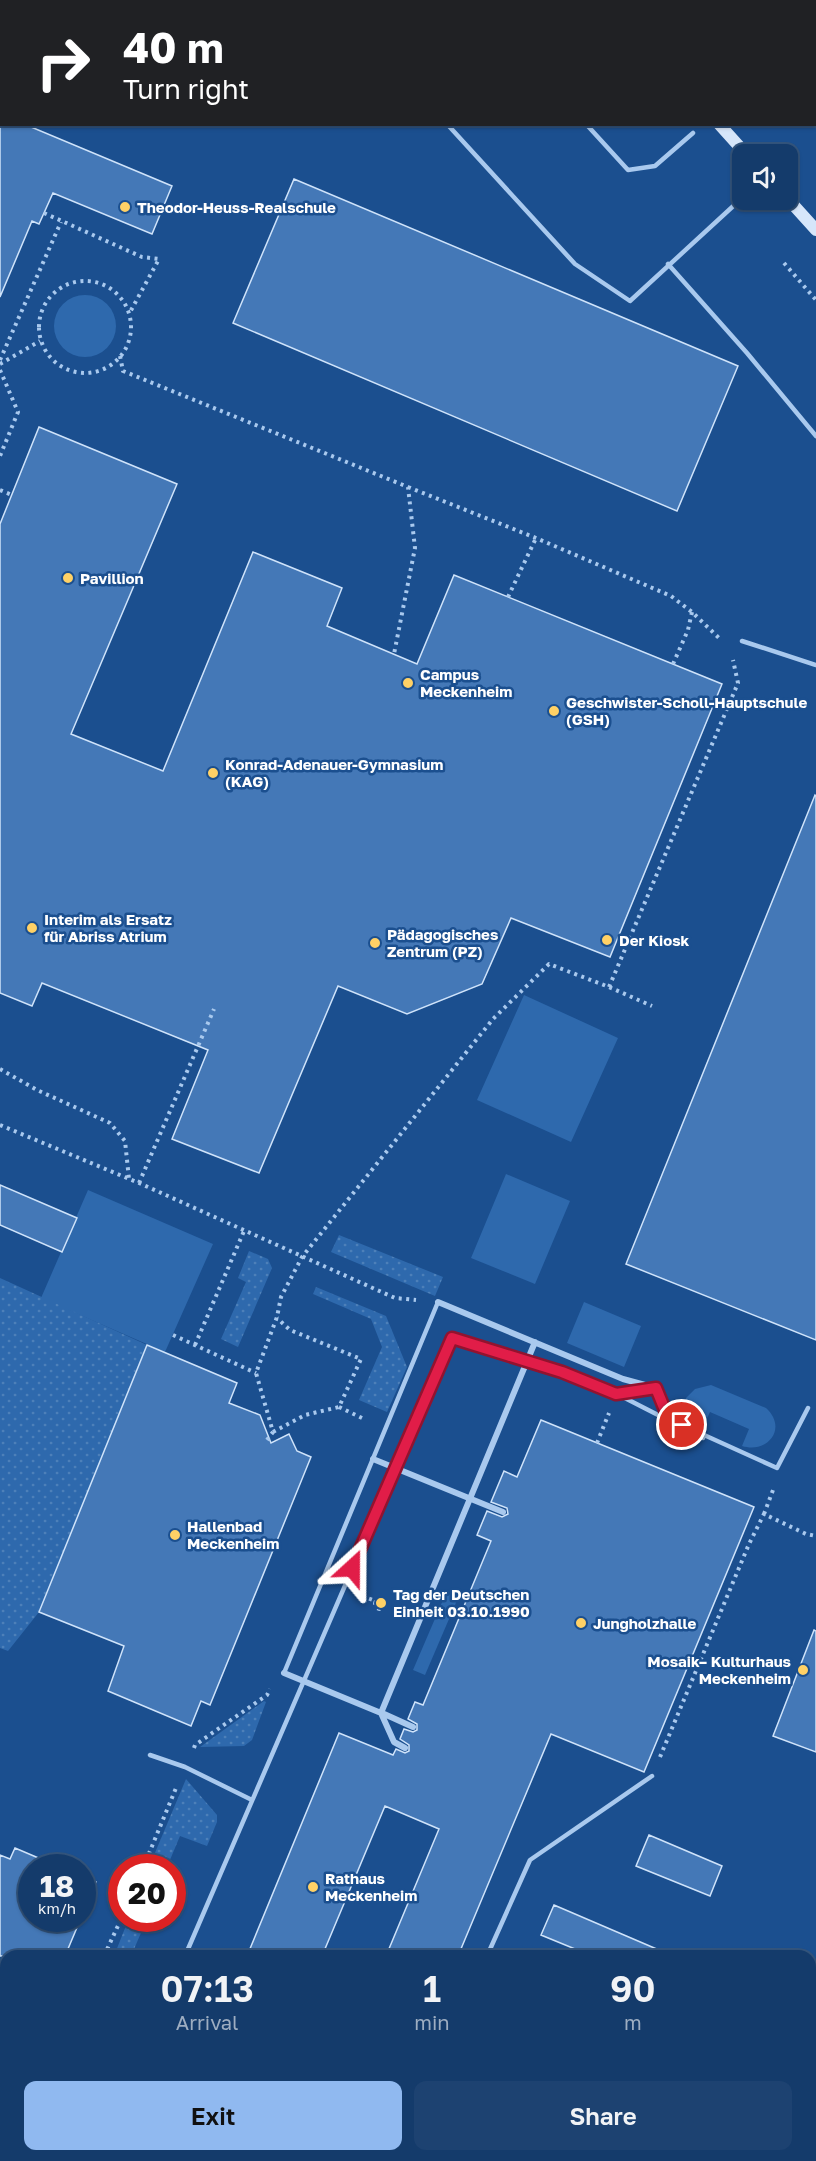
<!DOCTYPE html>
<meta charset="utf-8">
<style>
:root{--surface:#143b6b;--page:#1d4271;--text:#f1f3f6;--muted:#9dadc1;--line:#33557e;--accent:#90b9f0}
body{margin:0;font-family:"Golos Text",sans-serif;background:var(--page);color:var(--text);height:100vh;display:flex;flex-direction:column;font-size:22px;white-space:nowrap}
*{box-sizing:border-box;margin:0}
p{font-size:20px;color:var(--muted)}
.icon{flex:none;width:33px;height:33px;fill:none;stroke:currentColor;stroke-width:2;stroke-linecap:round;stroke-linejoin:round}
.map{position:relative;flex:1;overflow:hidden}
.panel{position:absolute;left:0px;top:1950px;width:816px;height:212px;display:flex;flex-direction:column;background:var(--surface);border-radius:18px 18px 0 0;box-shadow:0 2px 4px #0004,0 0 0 2px var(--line)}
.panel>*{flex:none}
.banner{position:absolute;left:0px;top:0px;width:816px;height:126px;box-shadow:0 2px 4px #0004,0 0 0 2px var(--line);background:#202124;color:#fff;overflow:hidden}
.buttons{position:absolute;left:732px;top:144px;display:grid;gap:12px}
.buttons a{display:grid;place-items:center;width:66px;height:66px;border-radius:12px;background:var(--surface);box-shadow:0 2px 4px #0004,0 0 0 2px var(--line);font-size:30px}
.speed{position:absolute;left:18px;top:1854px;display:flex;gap:12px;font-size:30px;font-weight:700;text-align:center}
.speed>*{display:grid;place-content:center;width:78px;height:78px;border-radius:50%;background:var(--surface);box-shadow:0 2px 4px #0004,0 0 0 2px var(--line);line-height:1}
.speed small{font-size:15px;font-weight:400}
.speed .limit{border:9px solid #d22;background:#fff;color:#111}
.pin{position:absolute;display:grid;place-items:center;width:51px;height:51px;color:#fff;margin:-26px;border:3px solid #fff;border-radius:50%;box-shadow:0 2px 6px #0007}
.me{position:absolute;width:66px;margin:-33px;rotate:24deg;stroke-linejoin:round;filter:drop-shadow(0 0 4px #0008)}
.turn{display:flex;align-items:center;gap:21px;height:126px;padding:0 24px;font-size:27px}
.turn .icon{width:78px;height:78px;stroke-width:2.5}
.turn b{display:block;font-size:42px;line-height:51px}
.eta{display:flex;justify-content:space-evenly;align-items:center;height:102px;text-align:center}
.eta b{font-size:36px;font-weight:600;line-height:42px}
.action{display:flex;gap:12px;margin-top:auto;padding:12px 24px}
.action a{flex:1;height:69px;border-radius:12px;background:var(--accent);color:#111;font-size:24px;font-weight:600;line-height:69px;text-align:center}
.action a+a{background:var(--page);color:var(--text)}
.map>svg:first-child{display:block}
</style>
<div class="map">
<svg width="816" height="2161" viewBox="0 0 816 2161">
<defs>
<pattern id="park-dots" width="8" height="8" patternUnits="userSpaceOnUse" patternTransform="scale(1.5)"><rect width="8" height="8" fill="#2e69ad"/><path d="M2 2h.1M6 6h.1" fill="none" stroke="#4d80b9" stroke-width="1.8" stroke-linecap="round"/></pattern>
</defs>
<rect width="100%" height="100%" fill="#1b4f8f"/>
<path fill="#2e69ad" d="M54 326a31 31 0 1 1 62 0a31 31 0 1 1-62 0Z
M524 995 618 1038 571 1142 477 1100Z
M506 1174 570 1201 535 1284 471 1258Z
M88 1190 213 1244 165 1352 41 1298Z
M584 1302 641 1326 624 1367 567 1343Z
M711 1385 766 1408C788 1428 768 1454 742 1446L749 1429 710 1412 702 1429C689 1422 683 1414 686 1398L695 1389Z
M446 1593 458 1598 425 1675 413 1670Z"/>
<path fill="url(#park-dots)" d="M339 1235 443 1277 435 1296 331 1252Z
M249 1251 268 1259 272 1268 238 1347 221 1339 246 1282 238 1278Z
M0 1278 147 1345 39 1612 8 1651 0 1648Z
M316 1287 386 1316 407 1367 387 1412 359 1400 382 1347 371 1319 313 1294Z
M264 1701 266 1702 252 1740 244 1746 200 1747Z
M186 1779 217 1815V1822L207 1846 180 1836 167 1867H149Z
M129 1918 147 1919 131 1956H114Z"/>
<path fill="#4478b7" stroke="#cfe3fa" stroke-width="1.5" d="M0 115 2 124H24L172 186 152 234 53 193 39 224 32 221 0 297Z
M294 179 738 366 677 511 233 323Z
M39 427 177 484 71 734 163 771 253 552 342 588 327 626 417 664 454 575 722 684 610 957 511 918 482 984 407 1014 338 986 259 1173 172 1139 208 1050 42 983 32 1006 0 993V524Z
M815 795 816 796V1340L626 1264Z
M0 1185 77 1218 62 1252 0 1225Z
M147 1345 237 1383 229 1403 260 1415 271 1443 289 1434 297 1451 311 1457 210 1705 201 1701 191 1726 108 1691 124 1646 39 1612Z
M541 1420 754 1507 644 1772 551 1734 458 1956H386L439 1829 385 1806 322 1956H247L339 1733 393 1755 396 1749 405 1753 409 1751V1745L400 1739 404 1729 413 1732 417 1730V1724L408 1719 415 1702 423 1705 491 1541 477 1535 487 1511 502 1517 508 1514 507 1508 491 1502 504 1471 517 1477Z
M814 1630 816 1631V1752L773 1736Z
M649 1835 722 1866 710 1896 636 1866Z
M15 1848 62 1868H32V1918H81L65 1956H0V1855L10 1859Z
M82 1876 96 1882 82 1915Z
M554 1905 673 1956H592L541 1935Z"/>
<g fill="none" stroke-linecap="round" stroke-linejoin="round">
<path stroke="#a9c9ee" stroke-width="4" stroke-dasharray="3 4.5" stroke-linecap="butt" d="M44 213 142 257 159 259 129 314
M784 263 816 300
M39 327a46 46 0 1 1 92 0a46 46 0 1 1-92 0Z
M120 356 123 371 408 487 415 548 394 654
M0 360 61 222
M0 364 40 341
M0 370 18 412 0 456
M408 487 536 538 671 596 692 612 720 639
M0 490 12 495
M508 597 536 538
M673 664 688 630 692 612
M609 987 738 683 733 660
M0 1069 37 1090 110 1123 125 1141 129 1179
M0 1125 139 1183 395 1298 416 1300
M139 1183 214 1009
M173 1335 256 1373
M195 1345 244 1231
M339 1407 366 1420
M273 1432 305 1415 339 1407 361 1359 290 1330 277 1318
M267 1440 273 1432 256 1373 277 1317 281 1297 302 1257 493 1019 549 964 609 987 652 1006
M597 1443 609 1413
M764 1514 773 1490
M362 1596 376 1601
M375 1604a5 5 0 1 1 10 0a5 5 0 1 1-10 0Z
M194 1748 195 1745 267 1695 270 1689
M660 1757 749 1544 764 1514 806 1534 816 1536
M143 1868 176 1788
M104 1956 122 1917
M32 2156V2161
M24 2161 26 2156"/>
<path stroke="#a9c9ee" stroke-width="4.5" d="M334 0 335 2
M469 0 470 2
M447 124 575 264 630 301 742 198
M586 124 628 170 655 166 693 133
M668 264 747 353 816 436
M742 641 816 665
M617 1394 703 1438
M284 1673 438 1302
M150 1755 185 1767 252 1800
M185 1956 452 1338 562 1372 616 1394 656 1388 665 1410 682 1425 777 1468 808 1408
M487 1956 530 1860 652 1776
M99 2161 100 2156"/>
<path stroke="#a9c9ee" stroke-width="6" d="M438 1302 623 1379 656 1388
M373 1459 503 1512
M284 1673 381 1713 535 1342
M381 1713 394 1742 405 1748
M382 1713 413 1727"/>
<path stroke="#d6e6fa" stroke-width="12" d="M604 0 605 2
M719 124 746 154
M788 199 816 230
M810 2132H816
M582 2161 602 2156"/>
</g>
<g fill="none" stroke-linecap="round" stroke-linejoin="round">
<g stroke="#92132f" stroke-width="15">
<path id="route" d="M352 1568 452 1338 562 1372 616 1394 656 1388 665 1410 682 1425"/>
</g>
<use href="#route" stroke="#e11d48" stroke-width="10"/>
</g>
<g fill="#ffd166" stroke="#1b4f8f" stroke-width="2">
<circle cx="125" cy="207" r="6"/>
<circle cx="68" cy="578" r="6"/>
<circle cx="408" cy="683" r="6"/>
<circle cx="554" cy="711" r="6"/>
<circle cx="213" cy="773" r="6"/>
<circle cx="32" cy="928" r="6"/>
<circle cx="607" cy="940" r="6"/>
<circle cx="375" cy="943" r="6"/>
<circle cx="175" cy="1535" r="6"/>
<circle cx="381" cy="1603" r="6"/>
<circle cx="581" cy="1623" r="6"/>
<circle cx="803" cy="1670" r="6"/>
<circle cx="313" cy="1887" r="6"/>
</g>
<g text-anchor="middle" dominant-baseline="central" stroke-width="5" stroke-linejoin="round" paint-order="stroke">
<g font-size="15" font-weight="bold" fill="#fff" stroke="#1b4f8f" text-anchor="start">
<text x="137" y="207">Theodor-Heuss-Realschule</text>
<text x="80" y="578">Pavillion</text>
<text x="420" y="674">Campus<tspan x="420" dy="17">Meckenheim</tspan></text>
<text x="566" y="702">Geschwister-Scholl-Hauptschule<tspan x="566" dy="17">(GSH)</tspan></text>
<text x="225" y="764">Konrad-Adenauer-Gymnasium<tspan x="225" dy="17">(KAG)</tspan></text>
<text x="44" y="919">Interim als Ersatz<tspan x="44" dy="17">für Abriss Atrium</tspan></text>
<text x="387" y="934">Pädagogisches<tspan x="387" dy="17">Zentrum (PZ)</tspan></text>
<text x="619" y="940">Der Kiosk</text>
<text x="187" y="1526">Hallenbad<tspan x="187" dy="17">Meckenheim</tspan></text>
<text x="393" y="1594">Tag der Deutschen<tspan x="393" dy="17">Einheit 03.10.1990</tspan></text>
<text x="593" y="1623">Jungholzhalle</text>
<text x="791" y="1661" text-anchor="end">Mosaik– Kulturhaus<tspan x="791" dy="17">Meckenheim</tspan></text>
<text x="325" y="1878">Rathaus<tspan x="325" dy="17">Meckenheim</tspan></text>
</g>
</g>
</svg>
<div class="buttons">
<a><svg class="icon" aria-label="sound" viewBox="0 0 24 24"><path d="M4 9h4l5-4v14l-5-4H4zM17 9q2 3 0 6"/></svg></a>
</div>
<div class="speed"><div>18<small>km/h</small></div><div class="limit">20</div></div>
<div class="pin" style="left:682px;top:1425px;background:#d93025"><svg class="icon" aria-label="arrive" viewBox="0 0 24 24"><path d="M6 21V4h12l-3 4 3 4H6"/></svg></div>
<svg class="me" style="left:352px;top:1568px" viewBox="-20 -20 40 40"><path d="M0-17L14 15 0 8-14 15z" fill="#e11d48" stroke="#fff" stroke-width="4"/></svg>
<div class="banner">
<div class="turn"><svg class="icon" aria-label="right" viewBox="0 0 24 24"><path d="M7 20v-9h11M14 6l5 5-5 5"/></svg><div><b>40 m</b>Turn right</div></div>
</div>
<section class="panel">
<div class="eta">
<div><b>07:13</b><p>Arrival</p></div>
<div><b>1</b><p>min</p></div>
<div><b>90</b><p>m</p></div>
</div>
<div class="action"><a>Exit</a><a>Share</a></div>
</section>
</div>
